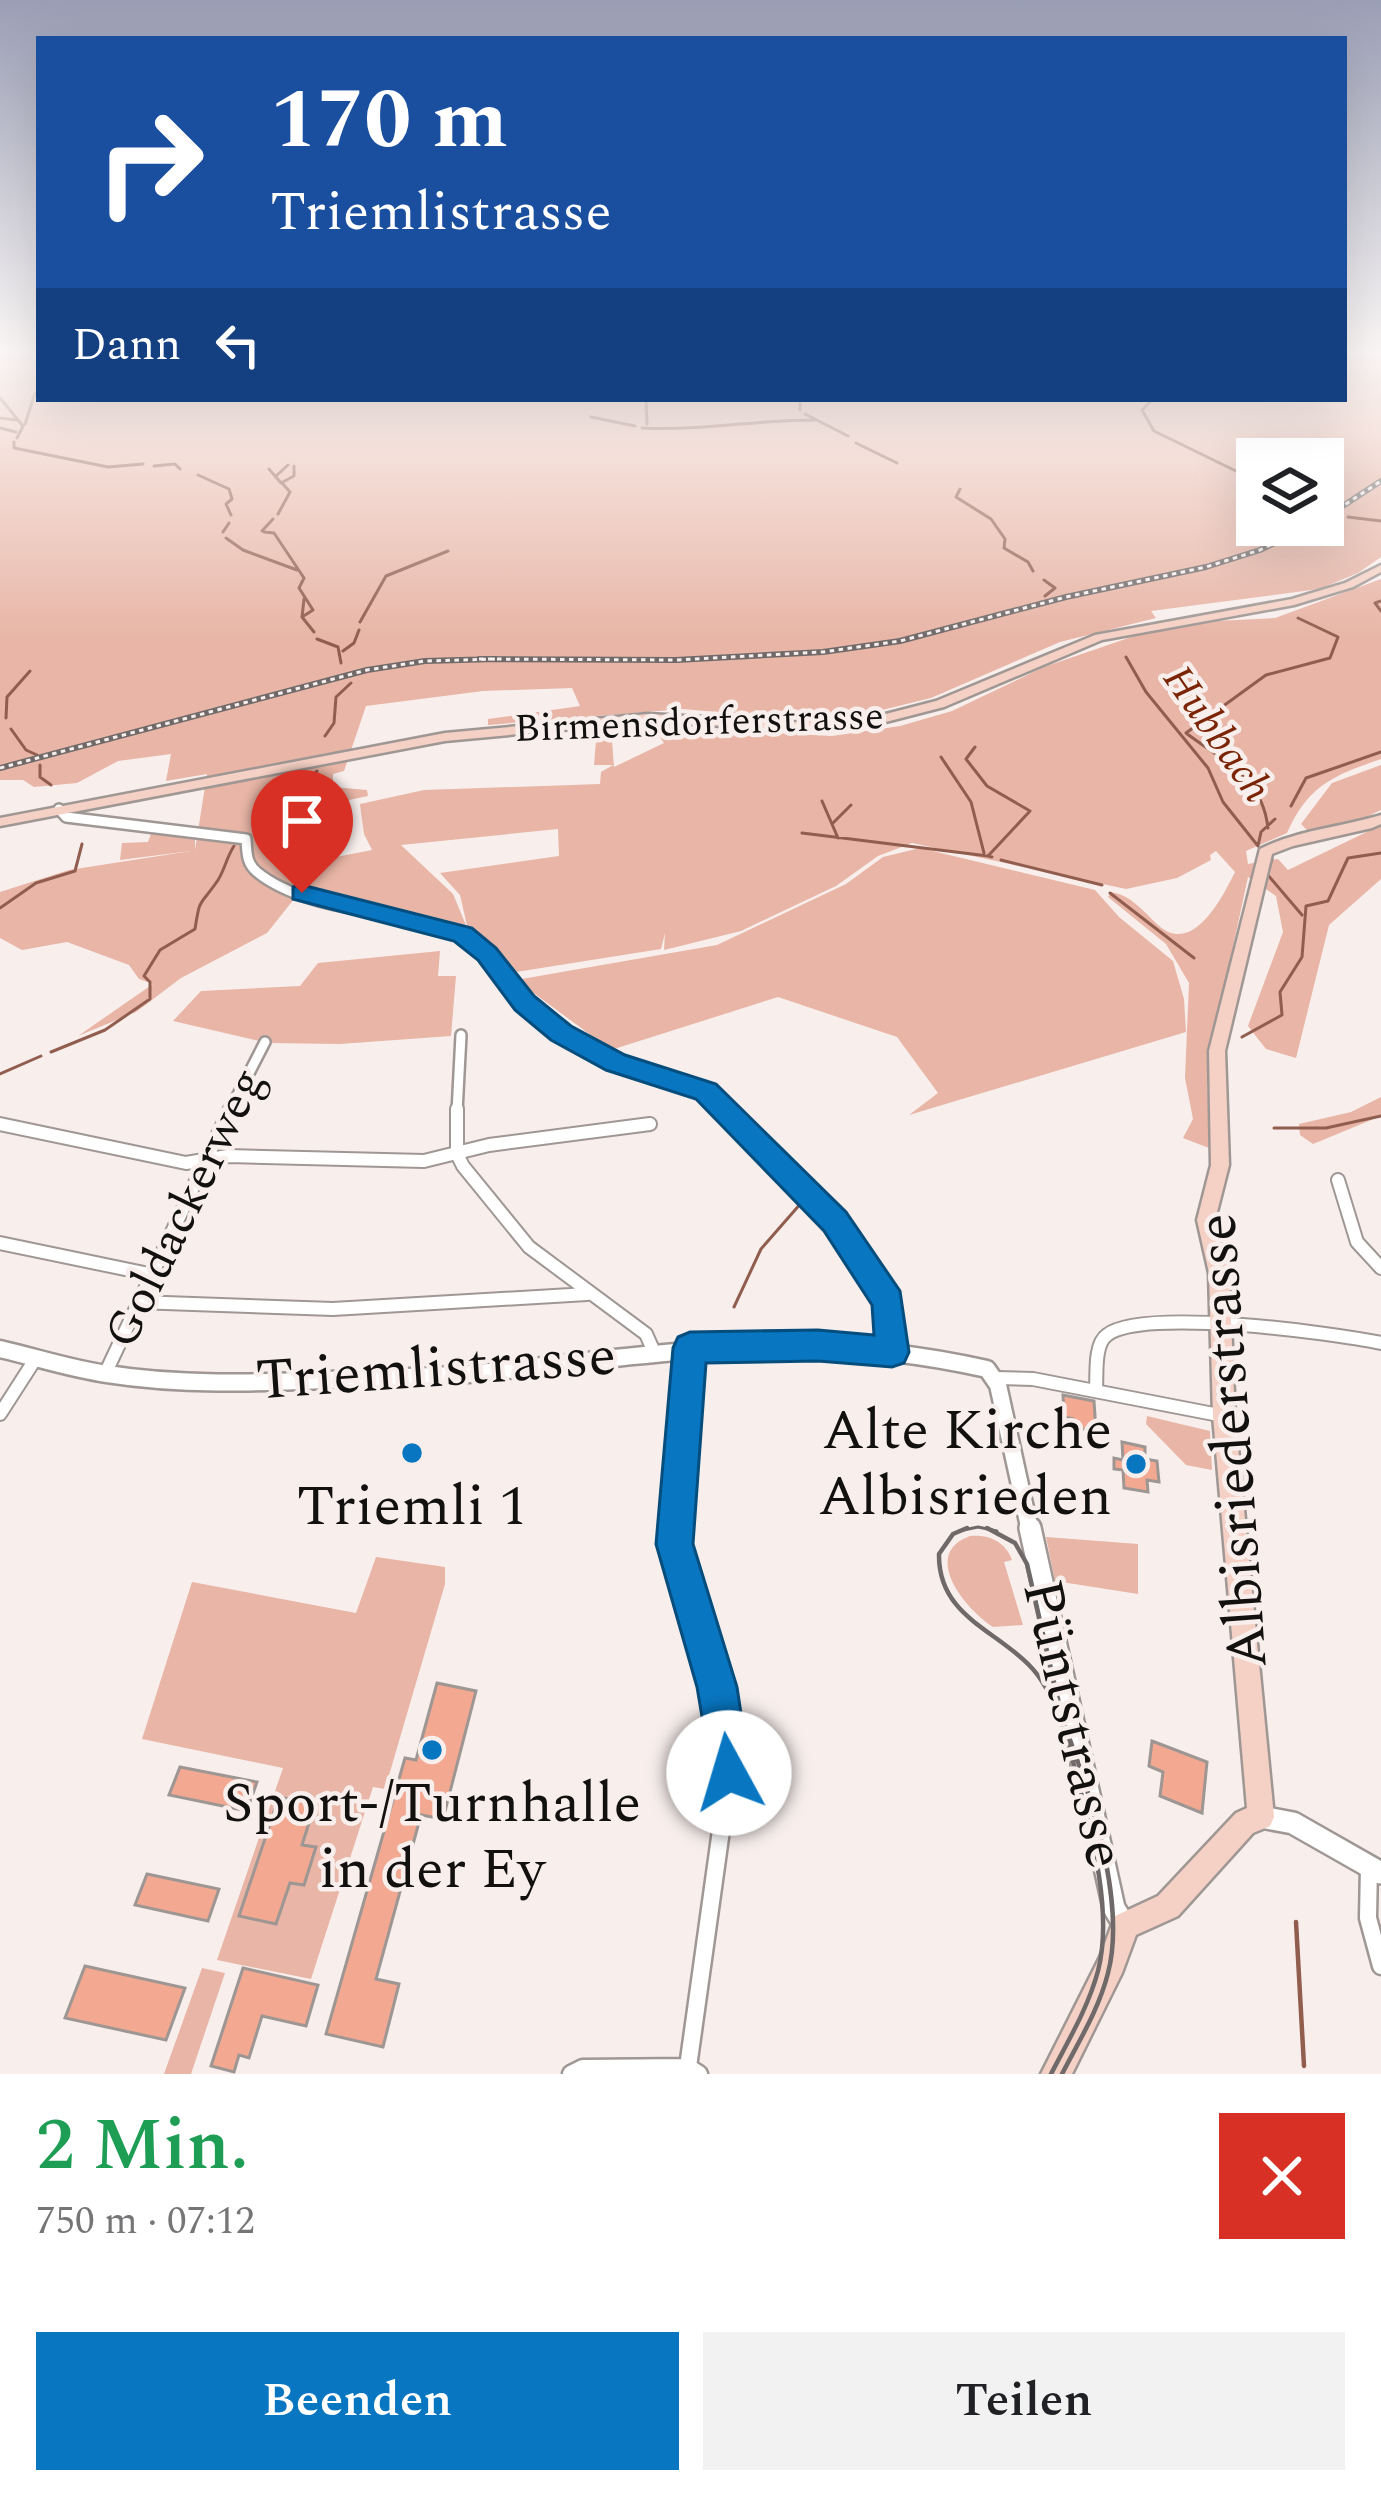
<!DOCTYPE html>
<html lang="de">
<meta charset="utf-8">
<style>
:root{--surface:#fff;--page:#f2f2f2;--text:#202124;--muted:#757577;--accent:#0876c1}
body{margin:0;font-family:Spectral,serif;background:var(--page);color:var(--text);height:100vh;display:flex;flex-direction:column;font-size:45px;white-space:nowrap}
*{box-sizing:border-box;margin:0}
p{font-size:39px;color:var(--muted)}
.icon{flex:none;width:66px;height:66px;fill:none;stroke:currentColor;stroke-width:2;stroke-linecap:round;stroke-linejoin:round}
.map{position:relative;height:2074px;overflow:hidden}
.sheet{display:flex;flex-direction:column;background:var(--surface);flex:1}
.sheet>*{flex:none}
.guide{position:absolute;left:36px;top:36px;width:1311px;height:366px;border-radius:0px;box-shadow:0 12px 48px #0002;background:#1a4fa0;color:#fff;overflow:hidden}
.buttons{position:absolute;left:1236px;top:438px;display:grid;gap:24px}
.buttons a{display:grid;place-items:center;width:108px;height:108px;border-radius:0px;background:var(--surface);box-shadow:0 12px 48px #0002;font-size:60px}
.pin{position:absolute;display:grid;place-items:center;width:102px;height:102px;color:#fff;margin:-123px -51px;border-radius:50% 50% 50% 0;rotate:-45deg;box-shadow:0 0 12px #0007}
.pin .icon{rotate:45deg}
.me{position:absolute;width:132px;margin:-66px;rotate:354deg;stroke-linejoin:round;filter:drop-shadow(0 0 9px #0008)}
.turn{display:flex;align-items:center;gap:42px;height:252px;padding:0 36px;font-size:54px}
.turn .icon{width:156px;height:156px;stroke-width:2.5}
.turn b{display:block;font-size:84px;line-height:102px}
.then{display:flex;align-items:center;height:114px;padding:0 36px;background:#0003;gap:24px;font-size:45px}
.round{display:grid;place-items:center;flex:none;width:126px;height:126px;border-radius:0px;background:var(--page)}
.summary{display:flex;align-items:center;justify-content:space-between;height:204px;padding:0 36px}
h1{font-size:72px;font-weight:600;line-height:90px;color:#1e9e55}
.cta{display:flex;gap:24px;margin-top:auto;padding:24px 36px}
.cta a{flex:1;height:138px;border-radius:0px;background:var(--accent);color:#fff;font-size:48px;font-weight:600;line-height:138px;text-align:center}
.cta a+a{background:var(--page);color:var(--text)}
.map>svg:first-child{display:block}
</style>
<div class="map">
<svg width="1381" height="2074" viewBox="0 0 1381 2074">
<rect width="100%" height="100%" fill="#f8efed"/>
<path fill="#e8b5a6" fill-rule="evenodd" d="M0 351H39V399H1344V351H1381V557L1358 573 1319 589 1151 611 1156 618 1060 642 931 698 878 711 785 718 683 709 488 725V719L580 706 572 688 483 691 366 706 344 771 333 774V787L367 790 368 796 349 800 341 812 298 826 297 838 336 857 372 850 364 834 360 804 424 790 600 784 601 772 613 765H594L597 729 611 727 614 767 664 743 653 727 624 726 628 725 832 736 900 726 952 711 1044 667 1140 634 1215 621 1275 618 1381 579V759C1335 775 1308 785 1287 833L1246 851 1248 864 1278 859 1288 870 1381 825V879L1329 925 1296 1058 1266 1049 1248 1026 1283 932 1276 896 1248 877 1207 1067 1209 1148 1183 1138 1193 1119 1185 1078 1189 983 1166 944 1108 897 1111 892C1131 895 1143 911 1158 925 1193 957 1223 896 1235 872L1216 851 1210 855 1211 860 1177 878 1126 889 912 843 878 856 836 886 741 931 664 950 665 933 661 949 504 974 466 930 302 889 267 933 181 978 136 1012 78 1036 153 984 139 979 129 965 67 942 22 950 0 938V892L69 870 191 851 120 860 122 843 148 842 151 834 195 838V850L207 774 166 781 171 754 118 761 77 783 34 787 23 780H0ZM1257 459H1323V525H1257ZM558 829 559 856 440 873 460 895 468 930 453 894 401 845Z
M1381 765V810L1347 826 1310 833 1301 824 1332 783Z
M920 848 1095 890 1119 917 1173 961 1184 999 1186 1032 909 1115 938 1093 897 1037 778 997 611 1050 516 980 717 945 846 884 883 857Z
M440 951 438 976H456L451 1036 340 1044 268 1043 173 1021 201 991 300 986 318 963Z
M1381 1097V1116L1313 1144 1300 1135 1299 1124 1351 1112Z
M1147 1416 1210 1431 1212 1470 1186 1465 1146 1424Z
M970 1536C989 1534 1006 1542 1012 1560L1004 1562 1023 1625 993 1627C965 1609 920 1554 970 1536Z
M1046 1537 1138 1544V1594L1055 1581Z
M376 1557 445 1567V1584L385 1789 373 1787 311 1979 217 1960 283 1768 142 1739 192 1582 356 1613Z
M202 1968 225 1973 191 2074H164Z"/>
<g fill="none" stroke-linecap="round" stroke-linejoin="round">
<path stroke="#905d4e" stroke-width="3" d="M0 398 23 426 17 438
M646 399 647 424
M800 399V410
M1153 399 1142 410 1154 431 1238 472 1243 481
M805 414 848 436
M591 417 635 426
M0 418 16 420
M25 424 35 393
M0 428 16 432
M642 428C699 431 756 420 814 420
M14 442V448L108 467 143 464
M856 443 897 463
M154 466 175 464 180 469
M269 469 281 483 294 476V466
M198 475 229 489 232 499 226 504 231 515
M276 476 288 465
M960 489 956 497 991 519 1005 539 1004 548 1028 562 1033 571
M278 514 290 492 283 484
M1348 517 1381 521
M262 531 273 519
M223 532 229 523
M264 532 274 533 304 578 299 588 313 610 302 617 314 632
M226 538 243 550 297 570
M1044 580 1055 588 1045 596
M1381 601 1375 603 1381 611
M302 617 304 599
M360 622 386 576 448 551
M317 639 338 647 341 663
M343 651 354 643 359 630
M1126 657 1146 692 1208 768 1223 802 1258 846
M6 718 7 697 30 671
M11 729 26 750 37 755
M325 736 334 723 336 697 351 683
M975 747 966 759 987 786 1030 811 988 856 992 857
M941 757 971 802 984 853
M40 765V777L51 785
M822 801 838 838
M1291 806 1306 778 1381 752
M832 824 851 805
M262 828 292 817 298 792 317 771
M1268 828C1262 776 1224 762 1186 733L1266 675 1330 658 1338 637 1298 618
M802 833 988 856
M1258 846 1261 832 1275 819
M1272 859 1267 874 1302 915
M1001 860 1102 885
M1110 893 1194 958
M0 908 36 883 75 871 82 844
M1242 1037 1282 1015 1280 992 1302 957 1306 906 1328 901 1348 858 1381 853
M51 1052 105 1030 150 999V982L144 976 160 950 195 929C200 897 199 907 216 883 224 873 226 858 234 846
M0 1074 41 1056
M1274 1128H1326L1381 1116
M734 1307 761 1249 802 1202"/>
<path stroke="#905d4e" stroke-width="4.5" d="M1296 1922 1304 2066"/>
</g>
<path fill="#f3a891" stroke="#9d9693" stroke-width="3" d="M1063 1395 1094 1401 1096 1431 1073 1428V1419L1064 1417Z
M1122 1442 1145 1447V1459L1157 1461 1159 1482 1147 1480 1148 1492 1124 1488 1123 1470 1114 1469V1458L1123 1460Z
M437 1683 476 1691 443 1819 421 1815 376 1979 399 1984 383 2047 326 2034 405 1758 416 1760Z
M1152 1741 1207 1762 1202 1813 1160 1796 1163 1772 1149 1766Z
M180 1767 257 1782 247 1811 169 1795Z
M279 1797 315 1804 302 1845 316 1847 304 1885 290 1883 276 1924 239 1916Z
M147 1874 219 1889 208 1921 135 1905Z
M85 1966 185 1988 166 2040 65 2018Z
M243 1968 318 1985 306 2026 262 2016 249 2058 239 2055 234 2072 211 2066Z"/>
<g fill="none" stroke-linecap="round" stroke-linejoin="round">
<g stroke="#9f9794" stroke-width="14">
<path id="minor-far2" d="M59 809 66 817 246 839C247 852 246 863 257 872 305 912 402 911 459 933 491 945 504 984 527 1006 548 1025 571 1039 596 1052 639 1076 692 1076 727 1112
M229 1112 265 1042
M457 1112 461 1035"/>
</g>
<g stroke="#9f9794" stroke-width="16">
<path id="minor-far1" d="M457 1109V1154L463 1166 529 1247 646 1334 654 1352
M724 1109 835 1222 888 1301 892 1352
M0 1124 186 1163 228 1156 424 1161 489 1145 650 1124
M1338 1180 1357 1242 1381 1268
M0 1243 149 1274
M137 1302 333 1309 587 1294
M105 1374 230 1109
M995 1378 1033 1379 1224 1416
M1096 1388C1097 1374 1094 1344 1107 1335 1142 1307 1333 1333 1381 1343
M0 1414 36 1358
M675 1531 690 1347"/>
</g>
<g stroke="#9f9794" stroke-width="21">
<path id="minor" d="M675 1528 674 1544 717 1687 729 1773 688 2067
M1369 1866 1368 1918 1381 1966
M571 2074 583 2068 688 2067 699 2074"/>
</g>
<g stroke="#9f9794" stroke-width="21">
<path id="tertiary-far1" d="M0 1349C35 1357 71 1369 107 1374 189 1387 270 1382 352 1379 397 1377 444 1377 489 1372 666 1353 808 1328 987 1369L998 1385 1030 1531"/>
</g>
<g stroke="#9f9794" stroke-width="26">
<path id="tertiary" d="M1030 1528 1114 1908 1125 1926
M1261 1817 1293 1823 1381 1873"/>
</g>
<g stroke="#9f9794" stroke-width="5">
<path id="secondary" d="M1381 565V572L1353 587 1294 605 1102 640 944 707 874 725 795 730 648 722 445 741 0 826V818L445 733 648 714 795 722 874 717 936 701 1095 635 1292 599 1345 583Z
M1381 815V824L1372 828 1293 846 1272 854 1225 1051 1229 1165 1215 1220 1229 1273 1235 1416 1274 1817 1270 1826 1253 1833 1178 1916 1136 1935 1122 1973 1072 2074H1041L1100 1957 1115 1916 1158 1896 1236 1813 1247 1808 1213 1416 1209 1273 1197 1220 1211 1165 1209 1051 1260 849C1297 830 1342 827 1381 815Z"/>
</g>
<use href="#minor-far2" stroke="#fff" stroke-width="9"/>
<use href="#minor-far1" stroke="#fff" stroke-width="12"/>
<use href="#minor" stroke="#fff" stroke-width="16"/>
<use href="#tertiary-far1" stroke="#fff" stroke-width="16"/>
<use href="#tertiary" stroke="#fff" stroke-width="21"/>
<use href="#secondary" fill="#f5d0c4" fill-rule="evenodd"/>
<path stroke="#6f6a69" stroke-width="3" d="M959 1531 978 1527 997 1531"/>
<path stroke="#6f6a69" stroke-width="4.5" d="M967 1528 953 1534 939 1554C938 1615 994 1629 1029 1665 1045 1681 1053 1702 1063 1721
M987 1528 1015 1543 1027 1564 1063 1721
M1051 2074C1068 2041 1088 2008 1098 1971 1117 1898 1079 1794 1063 1721
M1062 2074C1079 2041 1099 2009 1108 1973 1127 1901 1089 1789 1063 1721"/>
<g stroke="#6f6a69" stroke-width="6">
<path id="rail" d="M1323 519 1381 481
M479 659 676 660 823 652 900 641 1066 597 1206 567 1260 550 1312 525
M0 768 367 670 425 661 496 659"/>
</g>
<use href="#rail" stroke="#f8efed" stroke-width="3" stroke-dasharray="4.5" stroke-linecap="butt"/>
</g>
<linearGradient id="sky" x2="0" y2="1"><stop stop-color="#9a9eb5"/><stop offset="0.55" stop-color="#fcf8f7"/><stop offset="1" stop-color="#fcf8f7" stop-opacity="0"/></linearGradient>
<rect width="1381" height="641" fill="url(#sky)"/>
<path fill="#0876c1" stroke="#054d7d" stroke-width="3" d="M302 885 472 928 496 948 534 996 571 1026 625 1055 716 1084 846 1212 900 1291 909 1352 904 1363 892 1367 818 1361 706 1363 693 1544 737 1687 750 1773 744 1788 729 1794 714 1788 697 1687 656 1544 673 1348 678 1337 690 1332 818 1330 874 1335 872 1305 824 1231 696 1099 606 1070 551 1040 515 1010 478 960 454 941 293 899V887Z"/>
<g fill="#0876c1" stroke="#f8efed" stroke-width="4.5">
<circle cx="412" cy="1453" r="12"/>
<circle cx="1136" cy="1464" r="12"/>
<circle cx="432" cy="1750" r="12"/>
</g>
<g text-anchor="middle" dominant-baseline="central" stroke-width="9" stroke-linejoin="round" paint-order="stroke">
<g font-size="39" fill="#131010" stroke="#f8efed">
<text transform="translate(699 723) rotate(-2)">Birmensdorferstrasse</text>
</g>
<g font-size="42" font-style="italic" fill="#7b2506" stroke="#f8efed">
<text transform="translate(1217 734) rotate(55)">Hubbach</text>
</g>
<g font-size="48" fill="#131010" stroke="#f8efed">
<text transform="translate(185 1208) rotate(-64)">Goldackerweg</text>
</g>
<g font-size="57" fill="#131010" stroke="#f8efed">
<text transform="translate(436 1369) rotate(-4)">Triemlistrasse</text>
<text transform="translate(1233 1441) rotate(-94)">Albisriederstrasse</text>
<text transform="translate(1073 1724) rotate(77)">Püntstrasse</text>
</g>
<g font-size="57" fill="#131010" stroke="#f8efed">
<text x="1112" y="1431" text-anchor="end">Alte Kirche<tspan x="1112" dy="66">Albisrieden</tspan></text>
<text x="412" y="1507">Triemli 1</text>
<text x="432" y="1804">Sport-/Turnhalle<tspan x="432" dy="66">in der Ey</tspan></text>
</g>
</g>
</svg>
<div class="buttons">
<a><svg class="icon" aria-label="layers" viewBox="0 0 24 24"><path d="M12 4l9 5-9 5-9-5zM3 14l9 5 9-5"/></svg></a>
</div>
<div class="pin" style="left:302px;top:893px;background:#d93025"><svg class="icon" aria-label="arrive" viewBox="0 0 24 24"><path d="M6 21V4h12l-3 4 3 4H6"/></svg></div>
<svg class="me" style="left:729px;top:1773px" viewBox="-20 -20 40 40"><circle r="19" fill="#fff"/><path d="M0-13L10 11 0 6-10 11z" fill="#0876c1"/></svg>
<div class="guide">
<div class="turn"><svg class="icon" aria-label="right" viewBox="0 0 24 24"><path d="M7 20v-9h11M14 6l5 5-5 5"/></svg><div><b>170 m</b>Triemlistrasse</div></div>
<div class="then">Dann<svg class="icon" aria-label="left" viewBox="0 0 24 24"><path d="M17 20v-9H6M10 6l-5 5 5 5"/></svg></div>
</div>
</div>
<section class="sheet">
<div class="summary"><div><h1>2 Min.</h1><p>750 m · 07:12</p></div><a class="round" style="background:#d93025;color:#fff"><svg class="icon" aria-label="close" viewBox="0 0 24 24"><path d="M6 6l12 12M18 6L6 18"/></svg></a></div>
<div class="cta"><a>Beenden</a><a>Teilen</a></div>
</section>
